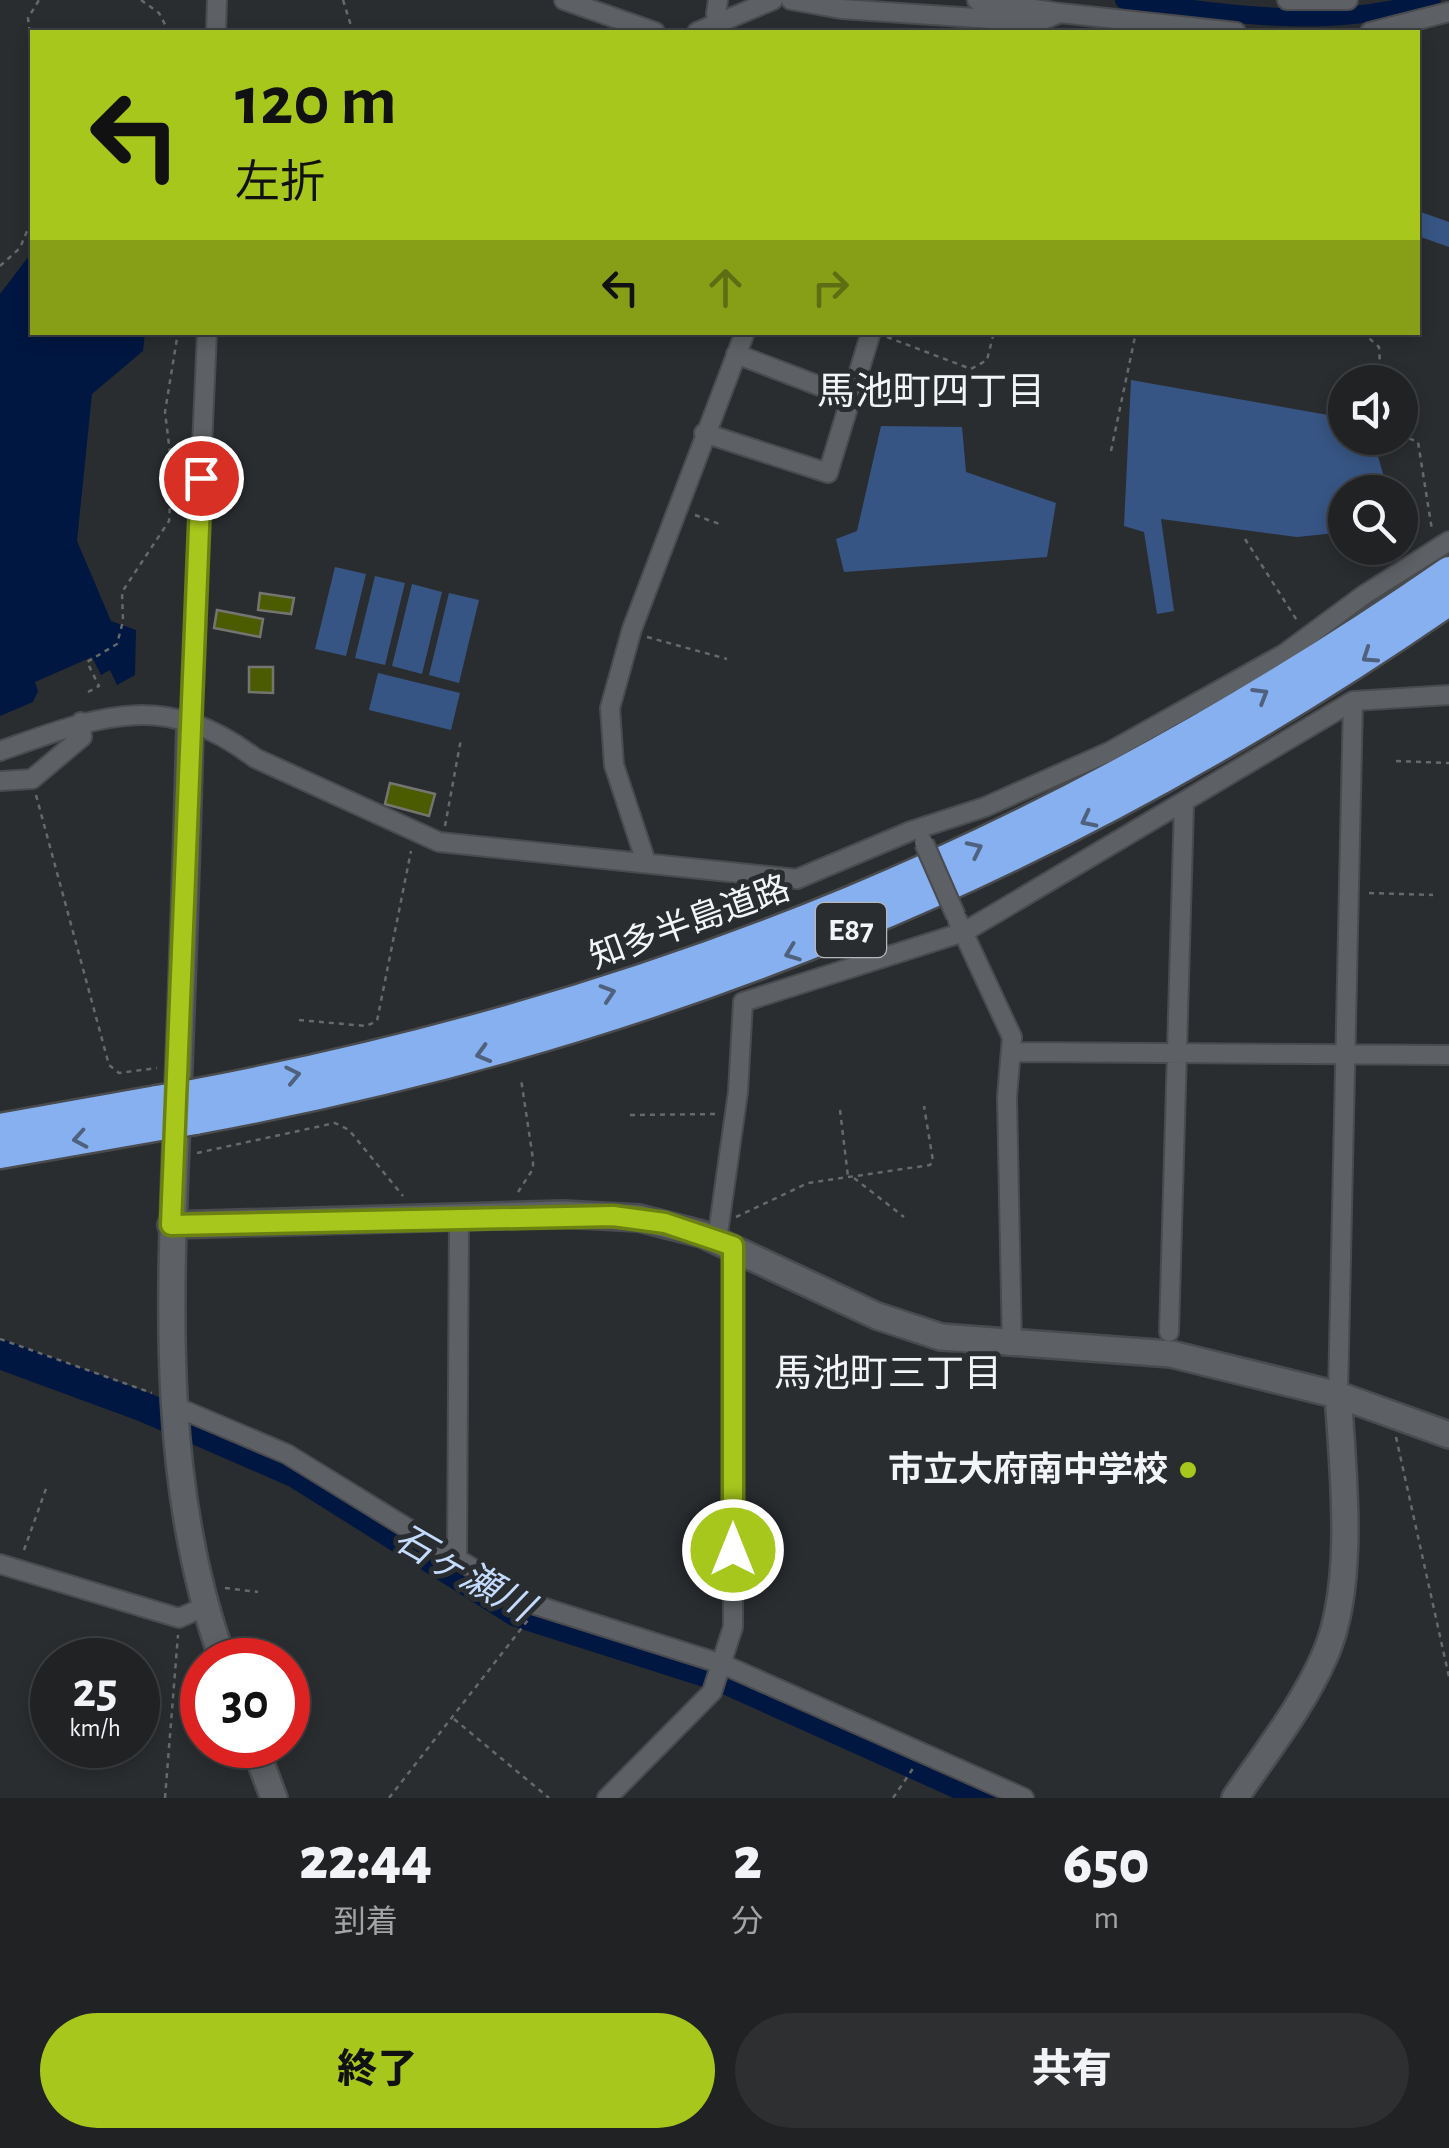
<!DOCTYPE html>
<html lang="ja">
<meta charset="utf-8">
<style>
:root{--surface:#202224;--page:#2d2f31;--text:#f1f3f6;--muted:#a2a4a6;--line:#3d3f41;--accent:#a8c71d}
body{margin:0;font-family:"Alegreya Sans","Noto Sans JP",sans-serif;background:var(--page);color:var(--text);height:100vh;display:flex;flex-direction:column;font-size:38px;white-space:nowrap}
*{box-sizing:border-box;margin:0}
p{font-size:32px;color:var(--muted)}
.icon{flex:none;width:55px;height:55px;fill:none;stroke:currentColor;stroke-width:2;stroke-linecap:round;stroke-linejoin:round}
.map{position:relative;height:1798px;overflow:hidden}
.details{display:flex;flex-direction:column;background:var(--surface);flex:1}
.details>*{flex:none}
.banner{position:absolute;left:30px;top:30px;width:1390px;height:305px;border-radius:0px;box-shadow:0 5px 15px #0003,0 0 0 2px var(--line);background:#a8c71d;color:#111;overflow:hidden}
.tools{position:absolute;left:1328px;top:365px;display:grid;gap:20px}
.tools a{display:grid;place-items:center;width:90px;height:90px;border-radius:50%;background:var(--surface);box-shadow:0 5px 15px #0003,0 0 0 2px var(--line);font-size:50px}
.speed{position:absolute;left:30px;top:1638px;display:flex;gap:20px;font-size:50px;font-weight:700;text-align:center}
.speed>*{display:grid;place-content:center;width:130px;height:130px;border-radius:50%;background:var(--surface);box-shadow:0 5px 15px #0003,0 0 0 2px var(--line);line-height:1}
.speed small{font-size:25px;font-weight:400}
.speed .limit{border:15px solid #d22;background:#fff;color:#111}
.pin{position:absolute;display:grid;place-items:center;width:85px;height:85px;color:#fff;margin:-42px;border:5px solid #fff;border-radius:50%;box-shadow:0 2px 10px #0007}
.me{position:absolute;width:110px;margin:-55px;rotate:0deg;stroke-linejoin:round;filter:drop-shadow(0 0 8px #0008)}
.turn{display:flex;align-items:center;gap:35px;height:210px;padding:0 40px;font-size:45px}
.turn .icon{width:130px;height:130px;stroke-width:2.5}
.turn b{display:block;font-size:70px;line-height:85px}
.lanes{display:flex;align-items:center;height:95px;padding:0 40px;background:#0003;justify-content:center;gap:50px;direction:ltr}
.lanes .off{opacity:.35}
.eta{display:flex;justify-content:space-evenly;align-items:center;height:170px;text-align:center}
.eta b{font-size:60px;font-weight:800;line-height:70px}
.cta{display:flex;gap:20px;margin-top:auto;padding:20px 40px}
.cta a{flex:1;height:115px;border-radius:60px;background:var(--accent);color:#111;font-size:40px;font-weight:800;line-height:115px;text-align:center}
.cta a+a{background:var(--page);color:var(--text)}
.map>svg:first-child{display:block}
</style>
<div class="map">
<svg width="1449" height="1798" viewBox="0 0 1449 1798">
<rect width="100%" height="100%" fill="#2a2d30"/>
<path fill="#375584" d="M1418 211 1449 222V247L1418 236Z
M1131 380 1345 418V438H1373L1388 492H1345V532L1297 537 1161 519 1174 611 1157 614 1144 532 1124 526Z
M881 426 962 427 966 472 1056 503 1047 557 844 572 836 539 857 531Z
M335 567 366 574 346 656 315 649Z
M375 576 405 583 385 665 355 658Z
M412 584 442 592 422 674 392 666Z
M449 593 479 600 459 683 429 675Z
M378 673 460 693 451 730 369 710Z"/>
<path fill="#001741" d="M32 252V332L145 333 143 351 92 394 77 541 111 621 136 630 135 675 117 685 110 670 101 675 92 657 35 682 38 691 33 702 0 716V294Z"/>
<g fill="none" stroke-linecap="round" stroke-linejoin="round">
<path stroke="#001741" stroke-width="18" d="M1124 0C1233 14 1324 31 1432 0"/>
<path stroke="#001741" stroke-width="30" d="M0 1354 144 1407 296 1473 517 1612 721 1677 990 1798"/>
</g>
<path fill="#4b5b00" stroke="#747570" stroke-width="2.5" d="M260 593 294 598 291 614 258 610Z
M217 610 263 619 260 637 214 628Z
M249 667H273V693L249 692Z
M390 783 435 794 429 816 385 804Z"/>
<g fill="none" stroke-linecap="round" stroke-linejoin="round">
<g stroke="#494b4e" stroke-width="22">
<path id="street" d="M564 0 655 32
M718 0 716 14 723 32
M791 0 841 9 1038 22 1060 13 1236 32
M977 0 1060 13
M1287 0H1348
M216 32 217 0
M697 32 773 0
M1370 32 1449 12
M736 354 851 398
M704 433 828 473 871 332
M190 724 207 332
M0 751C97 717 163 688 255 758L439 842 797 879 911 831 985 807 1109 752 1284 654 1364 595 1449 541
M0 781 32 779 82 737 81 722
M646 862 614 765 610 708 632 629 745 332
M958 921 1012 1037 1007 1097 1012 1346
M1013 1052 1449 1055
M717 1240 738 1092 743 1002 964 932 1353 701 1449 695
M1169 1332 1184 804
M1338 1395 1353 701
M174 1406 287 1454 529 1603 722 1664 1024 1798
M457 1559 459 1217
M0 1564 179 1618 209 1605
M607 1798 712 1692 733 1627V1247"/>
</g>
<g stroke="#494b4e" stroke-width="30">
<path id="secondary" d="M190 724C187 855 182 987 177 1118 170 1299 160 1487 223 1660
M171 1225 563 1214 639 1218 702 1234 877 1316 941 1337 1171 1354 1338 1395 1449 1435
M254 1745 274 1798
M1235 1798C1266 1752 1303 1706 1325 1655 1356 1585 1343 1470 1338 1395"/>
</g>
<g stroke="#494b4e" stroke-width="35">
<path id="highway" d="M198 1094C666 1005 1057 843 1449 572
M195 1119C656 1034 1063 867 1449 600
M0 1129 157 1101
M0 1153 160 1125"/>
</g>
<path stroke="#66696c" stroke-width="2.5" stroke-dasharray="5 5" stroke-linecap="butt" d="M141 0 159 13 169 32
M343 0 353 32
M32 52 28 18 39 0
M0 266 20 248 32 219
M1362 332 1379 347 1381 382
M887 337 971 369 987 360 994 332
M1400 435 1418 442 1432 530
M1111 451 1136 332
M695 515 722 525
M1245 539 1298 622
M647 637 727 659
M88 692 99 686 87 662 117 644 123 621 122 592 169 521 172 469 165 412 178 332
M1396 761 1449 763
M36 795 109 1065 119 1073 157 1068
M445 826 461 739
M1369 893 1433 895
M299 1020 366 1026 377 1021 411 851
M840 1110 848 1177
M630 1115 718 1114
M197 1153 335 1123 349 1130 403 1196
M854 1178 904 1217
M518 1192 533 1169V1159L521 1079
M736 1217 808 1183 930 1165 933 1161 924 1106
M0 1339 152 1393
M1396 1437 1449 1677
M24 1550 47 1486
M225 1588 258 1592
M454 1719 549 1798
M165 1798 178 1635
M389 1798 528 1620
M893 1798 914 1767"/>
<use href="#street" stroke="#5d6064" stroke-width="18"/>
<use href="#secondary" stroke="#5d6064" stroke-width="25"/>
<use href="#highway" stroke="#87b0f0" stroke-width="30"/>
<g stroke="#494b4e" stroke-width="22" stroke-linecap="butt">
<path id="street-bridge" d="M924 843 956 916"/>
</g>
<g stroke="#494b4e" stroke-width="35" stroke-linecap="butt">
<path id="highway-bridge" d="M157 1101 198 1094
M160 1125 195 1119"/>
</g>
<use href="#street-bridge" stroke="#5d6064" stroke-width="18"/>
<use href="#highway-bridge" stroke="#87b0f0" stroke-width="30"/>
</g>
<defs><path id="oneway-chevron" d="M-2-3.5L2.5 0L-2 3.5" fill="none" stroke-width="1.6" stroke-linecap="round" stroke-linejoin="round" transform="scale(2.5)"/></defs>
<g stroke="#4f617d">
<use href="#oneway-chevron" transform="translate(1369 656) rotate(146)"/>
<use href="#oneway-chevron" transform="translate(1261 695) rotate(-31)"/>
<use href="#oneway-chevron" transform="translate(1088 820) rotate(153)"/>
<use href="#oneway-chevron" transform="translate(975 849) rotate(-26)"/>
<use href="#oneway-chevron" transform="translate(792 953) rotate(159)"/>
<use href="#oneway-chevron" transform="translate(608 993) rotate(-18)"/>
<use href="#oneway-chevron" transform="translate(483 1054) rotate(164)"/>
<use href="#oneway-chevron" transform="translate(293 1075) rotate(-12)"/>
<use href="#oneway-chevron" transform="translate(80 1139) rotate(170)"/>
</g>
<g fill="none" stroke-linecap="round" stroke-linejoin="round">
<g stroke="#6d8113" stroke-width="25">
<path id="route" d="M201 478 171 1225 613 1216 665 1223 733 1246V1550"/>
</g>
<use href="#route" stroke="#a8c71d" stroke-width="18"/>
</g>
<circle fill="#a8c71d" stroke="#2a2d30" stroke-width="4" cx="1188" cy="1470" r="10"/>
<g text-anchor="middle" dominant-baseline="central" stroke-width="10" stroke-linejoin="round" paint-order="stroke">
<rect fill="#2a2d30" stroke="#b7b8bb" stroke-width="2.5" x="816" y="903" width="70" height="54" rx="8"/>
<g font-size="32" font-weight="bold" fill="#f3f4f7">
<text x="851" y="930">E87</text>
</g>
<g font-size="35" fill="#f3f4f7" stroke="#2a2d30">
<text transform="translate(690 923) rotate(-20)">知多半島道路</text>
</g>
<g font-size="35" font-weight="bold" fill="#f3f4f7" stroke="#2a2d30" text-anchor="end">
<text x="1168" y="1470">市立大府南中学校</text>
</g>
<g font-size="38" fill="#f3f4f7" stroke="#2a2d30">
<text x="931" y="393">馬池町四丁目</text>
<text x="888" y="1375">馬池町三丁目</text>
</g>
<g font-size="38" font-style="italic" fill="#c4dbfe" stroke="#2a2d30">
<text transform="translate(463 1574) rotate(30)">石ヶ瀬川</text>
</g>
</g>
</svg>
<div class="tools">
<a><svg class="icon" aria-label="sound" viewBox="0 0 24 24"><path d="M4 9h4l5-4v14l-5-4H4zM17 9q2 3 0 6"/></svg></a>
<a><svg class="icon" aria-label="search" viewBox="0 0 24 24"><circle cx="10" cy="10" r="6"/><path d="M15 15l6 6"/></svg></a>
</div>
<div class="speed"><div>25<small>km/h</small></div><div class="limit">30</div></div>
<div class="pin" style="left:201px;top:478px;background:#d93025"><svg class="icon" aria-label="arrive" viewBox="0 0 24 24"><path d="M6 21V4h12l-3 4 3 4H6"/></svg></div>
<svg class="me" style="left:733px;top:1550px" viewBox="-20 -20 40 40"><circle r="17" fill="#a8c71d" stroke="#fff" stroke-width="3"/><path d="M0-11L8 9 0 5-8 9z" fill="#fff"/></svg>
<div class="banner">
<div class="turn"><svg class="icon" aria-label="left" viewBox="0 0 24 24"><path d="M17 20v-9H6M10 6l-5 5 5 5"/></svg><div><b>120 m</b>左折</div></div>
<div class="lanes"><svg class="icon" aria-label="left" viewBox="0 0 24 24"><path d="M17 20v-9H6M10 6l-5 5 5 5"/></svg><svg class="icon off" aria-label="ahead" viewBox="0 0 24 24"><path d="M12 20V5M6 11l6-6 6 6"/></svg><svg class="icon off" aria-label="right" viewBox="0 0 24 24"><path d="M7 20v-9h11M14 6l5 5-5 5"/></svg></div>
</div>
</div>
<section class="details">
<div class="eta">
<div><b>22:44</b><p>到着</p></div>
<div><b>2</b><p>分</p></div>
<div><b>650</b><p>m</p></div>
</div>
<div class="cta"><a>終了</a><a>共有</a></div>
</section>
